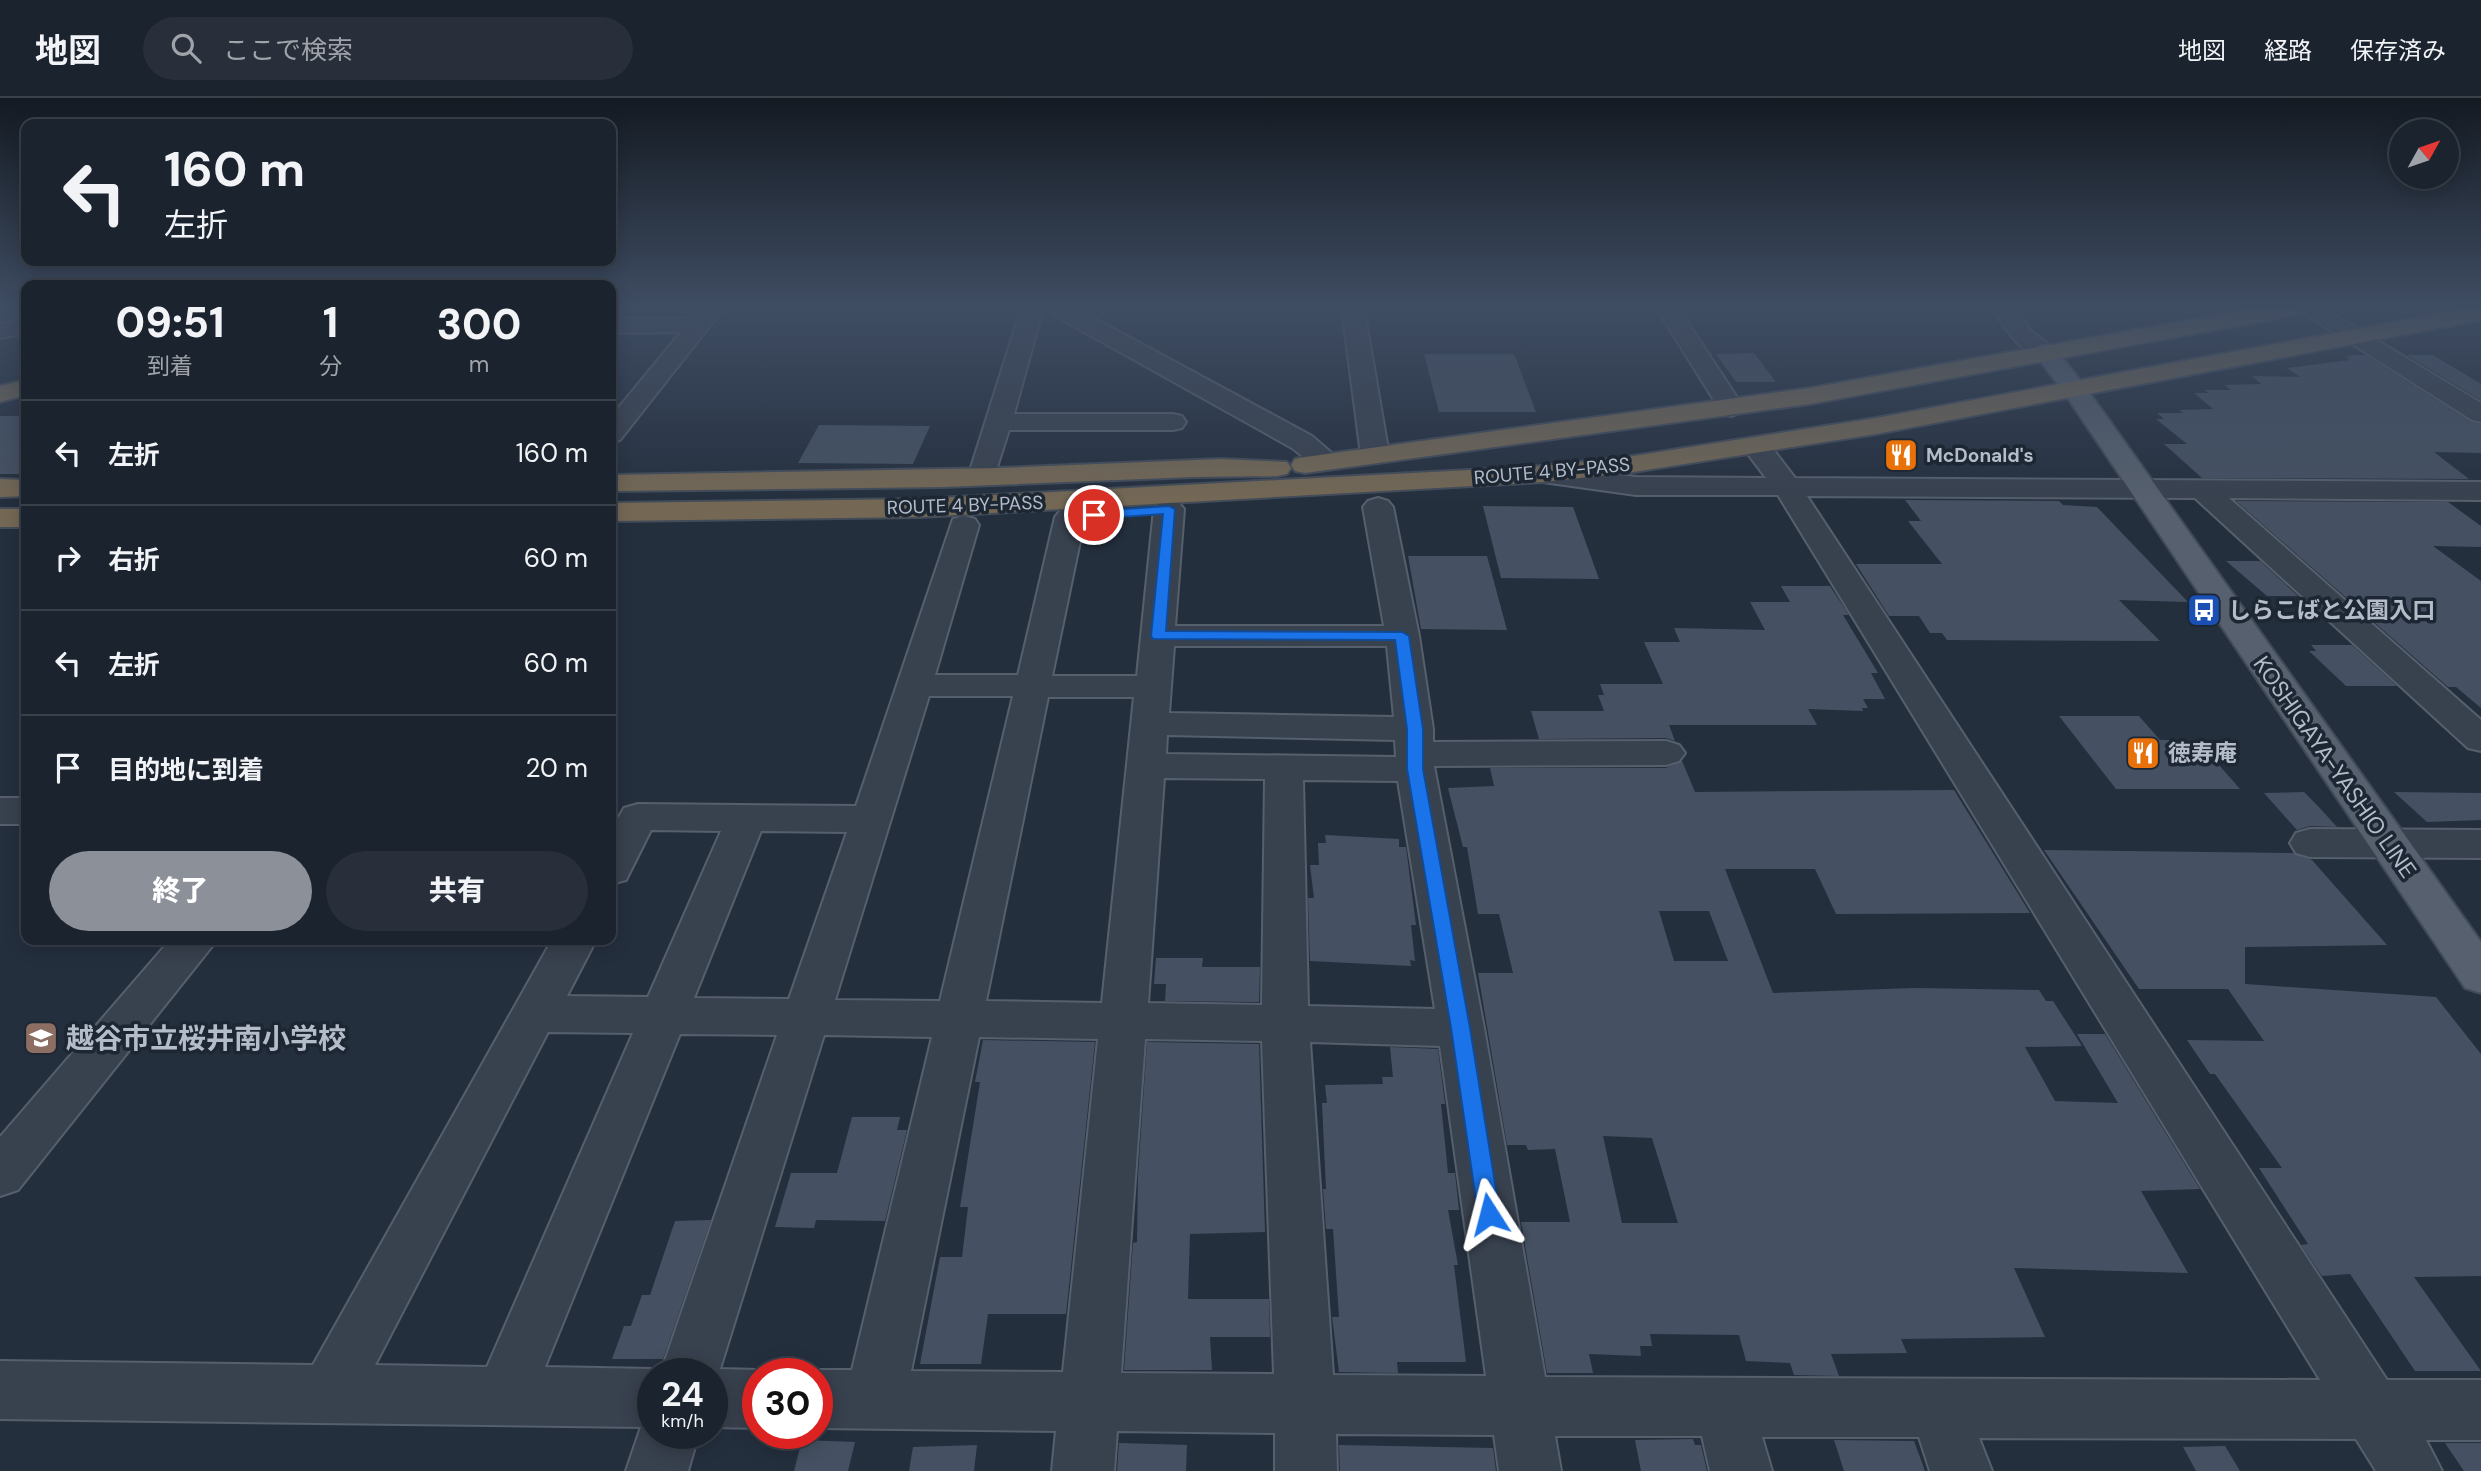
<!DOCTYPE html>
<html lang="ja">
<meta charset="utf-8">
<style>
:root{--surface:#1b232e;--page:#282f3a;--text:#f1f3f6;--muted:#a0a4aa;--line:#39404a;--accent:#8c9099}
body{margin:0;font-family:"DM Sans","Noto Sans JP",sans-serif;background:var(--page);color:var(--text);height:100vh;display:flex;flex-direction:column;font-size:26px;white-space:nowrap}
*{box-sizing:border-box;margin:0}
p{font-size:23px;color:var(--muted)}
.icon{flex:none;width:38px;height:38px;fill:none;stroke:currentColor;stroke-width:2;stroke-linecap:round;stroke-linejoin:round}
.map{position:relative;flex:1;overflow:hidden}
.panel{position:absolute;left:21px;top:182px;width:595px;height:665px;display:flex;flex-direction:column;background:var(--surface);border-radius:14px;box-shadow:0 4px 18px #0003,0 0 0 2px var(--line)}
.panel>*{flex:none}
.top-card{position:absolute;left:21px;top:21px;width:595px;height:147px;border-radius:14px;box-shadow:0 4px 18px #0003,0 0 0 2px var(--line);background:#1b232e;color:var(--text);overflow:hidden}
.needle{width:46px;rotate:50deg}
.controls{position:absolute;left:2389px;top:21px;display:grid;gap:14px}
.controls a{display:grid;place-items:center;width:70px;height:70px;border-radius:50%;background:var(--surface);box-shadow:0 4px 18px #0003,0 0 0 2px var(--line);font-size:35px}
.speed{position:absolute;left:637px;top:1260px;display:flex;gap:14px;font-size:35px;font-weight:700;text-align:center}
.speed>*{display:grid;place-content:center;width:91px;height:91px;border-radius:50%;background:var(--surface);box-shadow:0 4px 18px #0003,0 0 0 2px var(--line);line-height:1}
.speed small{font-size:18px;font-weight:400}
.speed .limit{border:10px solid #d22;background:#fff;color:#111}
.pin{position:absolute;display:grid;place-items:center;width:60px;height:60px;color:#fff;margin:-30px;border:4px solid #fff;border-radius:50%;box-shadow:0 2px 7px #0007}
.me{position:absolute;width:77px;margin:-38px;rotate:351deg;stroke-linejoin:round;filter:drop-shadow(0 0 5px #0008)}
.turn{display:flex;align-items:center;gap:24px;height:147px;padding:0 28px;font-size:32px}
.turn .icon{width:91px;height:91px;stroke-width:2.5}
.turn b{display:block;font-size:49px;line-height:60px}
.eta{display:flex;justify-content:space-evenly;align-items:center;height:119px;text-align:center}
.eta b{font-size:42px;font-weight:800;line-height:49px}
.action{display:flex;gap:14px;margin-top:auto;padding:14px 28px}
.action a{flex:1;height:80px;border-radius:42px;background:var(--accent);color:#fff;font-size:28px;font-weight:800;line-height:80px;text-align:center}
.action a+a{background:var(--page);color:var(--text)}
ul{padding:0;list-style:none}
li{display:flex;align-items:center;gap:21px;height:105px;padding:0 28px;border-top:2px solid var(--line)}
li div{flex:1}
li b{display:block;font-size:26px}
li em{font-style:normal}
header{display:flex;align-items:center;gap:42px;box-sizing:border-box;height:98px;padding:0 35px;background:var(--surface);border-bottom:2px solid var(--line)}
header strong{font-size:33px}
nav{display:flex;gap:38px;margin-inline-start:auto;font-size:24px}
.search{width:490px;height:63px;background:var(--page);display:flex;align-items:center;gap:18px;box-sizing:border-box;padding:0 24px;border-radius:38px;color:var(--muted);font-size:26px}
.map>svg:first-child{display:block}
</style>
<header>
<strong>地図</strong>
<div class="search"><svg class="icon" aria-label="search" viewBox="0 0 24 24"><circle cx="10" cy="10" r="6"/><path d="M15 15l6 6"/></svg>ここで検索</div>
<nav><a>地図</a><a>経路</a><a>保存済み</a></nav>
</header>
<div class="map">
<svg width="2481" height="1373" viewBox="0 0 2481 1373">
<rect width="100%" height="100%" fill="#242f3e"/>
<path fill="#455162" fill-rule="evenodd" d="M1754 255 1776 284H1736L1716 256Z
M1424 256H1514L1536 314H1439Z
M2348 257H2365L2471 324 2481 326V355L2434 354 2469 381 2202 380 2164 346H2187L2156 321H2164L2157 315H2183L2179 312 2213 311 2194 295H2209L2204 292H2231L2224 287 2261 286 2252 278 2300 279 2287 270 2350 262 2345 259H2351Z
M2407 257H2433L2481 286V302Z
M0 318H26V376H0Z
M819 327 930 328 913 366 798 365Z
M1905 402 2059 403 2063 407 2097 409 2188 504 2119 502 2160 543 1947 542 1942 535H1930L1919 518H1889L1856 466H1942L1908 423H1921Z
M2236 403 2448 404 2481 428V449L2433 448 2481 483V610L2456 589H2448Z
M1483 408 1573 409 1599 481 1501 480Z
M1408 458H1487L1507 532 1421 531Z
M2226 463H2260L2298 498H2267Z
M1781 488H1830L1849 517H1843L1878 575H1871L1885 601H1863L1868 610H1862L1863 613 1808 611 1817 627H1669L1675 643 1666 640 1539 641 1531 613H1604L1598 597H1604L1600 586H1663L1644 544H1680L1674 530 1765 532 1750 504H1790Z
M2311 547H2352L2397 588H2346L2309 553H2316Z
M2059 618H2139L2160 642H2190L2204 659H2212L2240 691H2116Z
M1682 663 1695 694 1954 692 2030 815 1836 816 1815 771H1725L1773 895 1915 890 2039 892 2046 903H2053L2082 948 2025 949 2055 1003 2118 1005 2077 936H2105L2200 1091 2141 1093 2188 1175 2014 1170 2045 1239 1901 1241 1907 1255 1831 1256 1839 1278 1794 1277 1790 1265 1746 1263 1739 1237 1650 1236 1652 1248H1640L1641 1258 1589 1256 1593 1275H1547L1521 1124H1570L1555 1051 1528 1052 1526 1047H1507L1478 875H1513L1499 816H1478L1467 749H1463L1448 690 1494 688 1490 670H1666ZM1659 813H1709L1728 863H1674ZM1603 1038 1652 1040 1678 1125H1622Z
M2304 694 2317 707 2337 729 2310 728 2297 732 2264 695Z
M2394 694 2481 695V722L2427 724Z
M1325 737 1399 741V749H1406L1416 827H1411L1415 863 1410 862 1411 868 1310 863 1308 800H1314L1310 767H1319L1318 745H1326Z
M2044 752 2293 755 2312 762 2387 847 2245 849V886L2436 899 2481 956V1178L2414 1179 2481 1273H2415L2350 1176 2322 1178 2301 1147 2308 1146 2259 1070H2282L2215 976H2210L2187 942 2264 943 2228 891H2139Z
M1156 860H1203L1202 869H1260L1259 904 1165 903 1166 886H1154Z
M983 942 1095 944 1066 1216H988L981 1266H920L940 1159H962L968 1109H960L980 984H975Z
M1147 944 1259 946 1265 1134 1190 1136 1188 1201H1269L1270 1239H1210L1212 1272H1124L1133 1145 1137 1144 1138 1078Z
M1390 949 1438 951 1445 1006H1441L1448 1075H1455L1459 1112H1448L1458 1167H1454L1466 1264H1397L1398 1275 1339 1274 1332 1219H1339L1333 1131H1326L1323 1091H1326L1322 1005H1327L1325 987 1383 986 1382 979H1393Z
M852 1019H900L897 1032H907L885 1123 816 1122 814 1130 775 1129 791 1075H837Z
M711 1122 663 1261H612L624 1228H631L642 1197H650L675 1123Z
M1693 1341 1695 1347H1701L1707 1373H1641L1635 1342Z
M802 1342 855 1344 848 1373H794Z
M1834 1342 1914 1343 1925 1373H1844Z
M1119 1345 1187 1347 1186 1373H1117Z
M2445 1345H2481V1373H2464Z
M977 1347 974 1373H909L913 1349Z
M1339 1347 1493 1350 1496 1373H1340Z
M2225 1348 2240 1373H2196L2183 1349Z"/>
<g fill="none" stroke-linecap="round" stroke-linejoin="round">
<g stroke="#565f6c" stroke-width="4">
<path id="minor" d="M700 211H723L620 342 611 344V319L681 234 611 235V221L693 220Z
M1021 211H1043L1014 316H1173L1182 318 1186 324 1182 330 1173 332H1009L992 385 982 387 972 385 968 379Z
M1049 211H1077L1312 338 1342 364 1338 370C1318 375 1307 361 1292 350L1052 216Z
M1342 211H1364L1389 357 1385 363 1375 365 1365 363 1361 357Z
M1657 211H1679L1744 310 1740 315 1731 318 1722 315Z
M1993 211H2016L2030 232 2057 253 2053 258C2025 265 2006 231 1993 211Z
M2297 211H2325L2481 305V324L2472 322Z
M26 221V235L0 240V226Z
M1756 340 1766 342 1795 380 2481 384V402L2229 400 2481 622V653L2468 650 2195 400 1807 398 2387 1282H2481V1342H2426L2442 1373H2376L2356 1341 1979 1340 1992 1373H1930L1919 1339H1762L1772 1373H1710L1702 1338H1555L1561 1373H1499L1494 1337 1336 1336 1337 1373H1275V1335L1117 1333 1114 1373H1052L1056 1333 817 1330V1276H807L817 1272H852L932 939 824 937 720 1271 758 1272 768 1276H758V1330L712 1329V1276H653V1335H699L688 1373H626L641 1329 0 1321V1263L313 1267 552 842H596L567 898 648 899 721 733 651 732 626 782 611 786V733L624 710 638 706 856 708 953 421 964 418 975 421 979 427 935 577H1018L1055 419 1060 413 1070 410 1080 413 1085 419 1052 578H1137L1154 411 1159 405 1169 402 1179 405 1184 411 1175 528H1384L1363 409 1368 403 1378 400 1388 403 1393 409 1419 538 1433 631V644L1666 643 1679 647 1685 655 1679 663 1666 667 1434 668 1484 930 1545 1279 2320 1282 1778 397H1636L1543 384 1533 382 1529 376 1533 370 1543 368 1636 379 1766 380 1742 348 1746 342ZM1174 548H1387L1394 619 1169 615ZM929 598H1013L940 903 835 902ZM1048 599H1134L1102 905 986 903ZM1167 637 1395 642 1396 659 1166 656ZM1164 680 1265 681 1262 907 1148 905ZM1303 682 1398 683 1435 911 1308 908ZM761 733 847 734 789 901 694 900ZM548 934 633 935 487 1269 375 1267ZM680 936 777 937 661 1274 653 1271 545 1269ZM979 939 1098 941 1063 1274 911 1273ZM1145 941 1262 943 1274 1276 1121 1275ZM1310 944 1440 948 1486 1278 1333 1277Z
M0 700H26V726H0Z
M2310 731 2481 732V760L2310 759 2296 755 2290 745 2296 735Z
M170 842H217L18 1092 0 1098V1039Z"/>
</g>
<g stroke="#414a57" stroke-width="4">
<path id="major" d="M2045 246 2053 248 2084 287 2481 844V895L2465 890 2065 296 2033 253 2037 248Z"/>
</g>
<g stroke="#434c59" stroke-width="4">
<path id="highway" d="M2251 211H2302L2299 216 2291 218 1810 306 1305 375 1295 373 1291 367 1295 361 1305 359 1810 290Z
M2464 211H2481V222L1876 336 1627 375 1543 384 920 419 611 423V405L920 401 1543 368 1627 359 1876 320Z
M26 282V297L0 304V288Z
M1221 361 1287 364 1291 370 1287 376 1277 378 1193 379 943 389 611 393V377L998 370Z
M0 381 26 382V398L0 399Z
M0 411H26V429H0Z"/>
</g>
<use href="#minor" fill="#38414e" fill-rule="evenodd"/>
<use href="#major" fill="#56606e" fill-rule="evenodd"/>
<use href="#highway" fill="#746855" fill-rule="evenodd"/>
</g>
<linearGradient id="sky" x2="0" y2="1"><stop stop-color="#141a22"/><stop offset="0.52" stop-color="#3f4d63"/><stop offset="1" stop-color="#3f4d63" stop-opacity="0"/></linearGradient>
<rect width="2481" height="404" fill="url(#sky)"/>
<path fill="#1a73e8" stroke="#114b97" stroke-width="2" d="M1169 408 1175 411 1166 533 1402 534 1409 538 1423 631V671L1470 930 1500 1116 1497 1123 1489 1126 1481 1123 1478 1116 1451 930 1407 671V631L1395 542 1153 541 1151 538 1163 416 1094 421 1088 417 1094 413Z"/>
<defs>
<g id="restaurant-square" transform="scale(1.75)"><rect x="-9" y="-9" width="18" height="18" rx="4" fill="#e8710a" stroke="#1d2633"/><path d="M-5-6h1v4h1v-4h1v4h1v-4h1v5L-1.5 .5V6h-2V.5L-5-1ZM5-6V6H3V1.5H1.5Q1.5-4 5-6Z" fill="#fff"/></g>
<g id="bus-square" transform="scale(1.75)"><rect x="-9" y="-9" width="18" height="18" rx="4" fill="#1a4fb4" stroke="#1d2633"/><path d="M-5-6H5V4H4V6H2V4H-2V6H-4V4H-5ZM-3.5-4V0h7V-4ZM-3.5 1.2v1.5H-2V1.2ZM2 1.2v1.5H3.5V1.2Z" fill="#fff"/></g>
<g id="school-square" transform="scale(1.75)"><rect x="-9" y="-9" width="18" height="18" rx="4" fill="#8d6e63" stroke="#1d2633"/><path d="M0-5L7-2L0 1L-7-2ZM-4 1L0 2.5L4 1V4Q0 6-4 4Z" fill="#fff"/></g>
</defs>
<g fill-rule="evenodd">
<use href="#restaurant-square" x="1901" y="357"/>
<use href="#bus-square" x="2204" y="512"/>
<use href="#restaurant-square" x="2143" y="655"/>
<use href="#school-square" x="41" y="940"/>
</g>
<g text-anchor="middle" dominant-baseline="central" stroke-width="7" stroke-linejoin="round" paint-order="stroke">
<g font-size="19" font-weight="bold" fill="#b4bcc9" stroke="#1d2633" text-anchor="start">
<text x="1926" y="357">McDonald's</text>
</g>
<g font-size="19" fill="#b4bcc9" stroke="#1d2633">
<text transform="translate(1552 373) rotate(-5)">ROUTE 4 BY-PASS</text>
<text transform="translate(965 407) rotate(-2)">ROUTE 4 BY-PASS</text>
</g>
<g font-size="23" font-weight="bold" fill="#b4bcc9" stroke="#1d2633" text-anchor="start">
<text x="2228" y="512">しらこばと公園入口</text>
<text x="2168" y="655">徳寿庵</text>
</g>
<g font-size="23" fill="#b4bcc9" stroke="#1d2633">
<text transform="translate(2335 669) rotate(55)">KOSHIGAYA-YASHIO LINE</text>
</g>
<g font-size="28" font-weight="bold" fill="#b4bcc9" stroke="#1d2633" text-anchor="start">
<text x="66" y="940">越谷市立桜井南小学校</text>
</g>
</g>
</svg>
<div class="controls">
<a><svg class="needle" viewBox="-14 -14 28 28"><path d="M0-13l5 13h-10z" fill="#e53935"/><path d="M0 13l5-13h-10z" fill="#a0a4aa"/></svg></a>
</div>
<div class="speed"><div>24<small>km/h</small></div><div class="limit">30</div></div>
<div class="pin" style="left:1094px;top:417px;background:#d93025"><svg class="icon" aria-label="arrive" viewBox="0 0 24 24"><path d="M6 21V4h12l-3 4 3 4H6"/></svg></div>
<svg class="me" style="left:1489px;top:1116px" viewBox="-20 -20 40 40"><path d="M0-17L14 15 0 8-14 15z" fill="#1a73e8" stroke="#fff" stroke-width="4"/></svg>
<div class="top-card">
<div class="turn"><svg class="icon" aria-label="left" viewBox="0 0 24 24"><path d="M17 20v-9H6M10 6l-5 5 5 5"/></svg><div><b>160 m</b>左折</div></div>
</div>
<section class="panel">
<div class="eta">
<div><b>09:51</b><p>到着</p></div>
<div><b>1</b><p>分</p></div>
<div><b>300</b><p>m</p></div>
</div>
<ul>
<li><svg class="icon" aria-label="left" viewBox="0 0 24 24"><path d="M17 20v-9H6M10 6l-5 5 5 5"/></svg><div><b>左折</b></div><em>160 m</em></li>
<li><svg class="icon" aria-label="right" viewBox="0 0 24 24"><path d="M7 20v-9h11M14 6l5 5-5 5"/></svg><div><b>右折</b></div><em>60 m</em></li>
<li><svg class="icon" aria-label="left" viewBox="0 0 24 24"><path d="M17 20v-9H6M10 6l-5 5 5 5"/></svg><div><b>左折</b></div><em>60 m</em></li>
<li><svg class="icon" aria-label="arrive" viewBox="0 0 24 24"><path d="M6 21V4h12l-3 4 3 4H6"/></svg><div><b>目的地に到着</b></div><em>20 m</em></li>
</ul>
<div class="action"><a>終了</a><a>共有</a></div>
</section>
</div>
